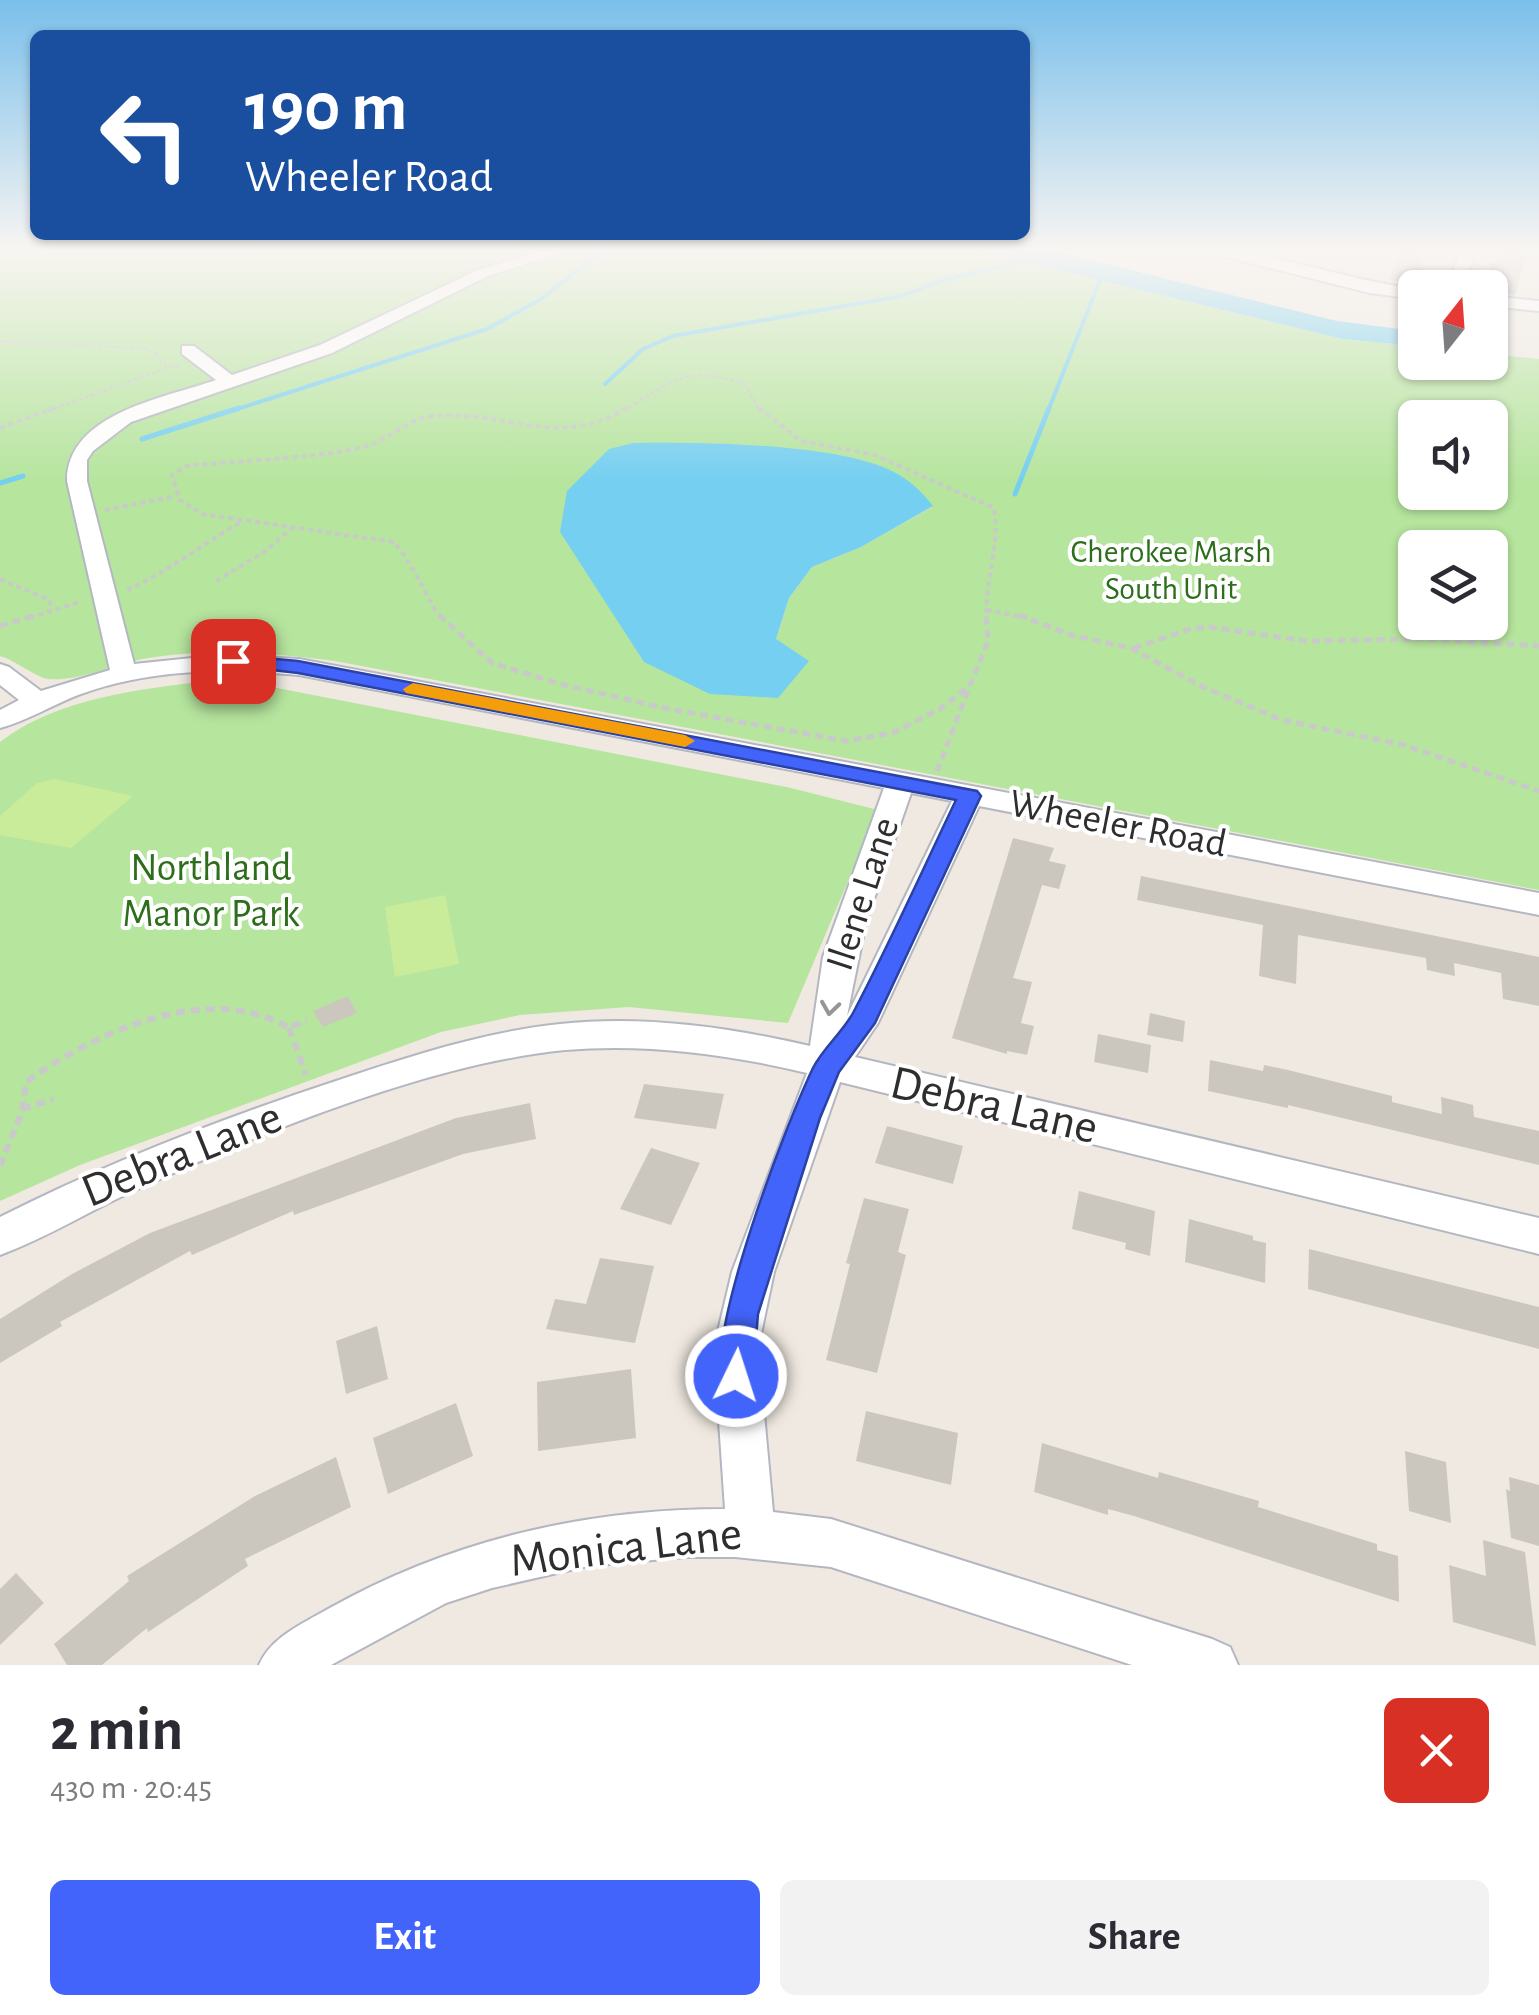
<!DOCTYPE html>
<meta charset="utf-8">
<style>
:root{--surface:#fff;--page:#f2f2f3;--text:#2b2b33;--muted:#7c7c81;--accent:#4264fb}
body{margin:0;font-family:"Alegreya Sans",sans-serif;background:var(--page);color:var(--text);height:100vh;display:flex;flex-direction:column;font-size:38px;white-space:nowrap}
*{box-sizing:border-box;margin:0}
p{font-size:32px;color:var(--muted)}
.icon{flex:none;width:55px;height:55px;fill:none;stroke:currentColor;stroke-width:2;stroke-linecap:round;stroke-linejoin:round}
.map{position:relative;height:1665px;overflow:hidden}
.panel{display:flex;flex-direction:column;background:var(--surface);flex:1}
.panel>*{flex:none}
.hud{position:absolute;left:30px;top:30px;width:1000px;height:210px;border-radius:15px;box-shadow:0 2px 8px #0004;background:#1a4fa0;color:#fff;overflow:hidden}
.needle{width:65px;rotate:17deg}
.fabs{position:absolute;left:1398px;top:270px;display:grid;gap:20px}
.fabs a{display:grid;place-items:center;width:110px;height:110px;border-radius:15px;background:var(--surface);box-shadow:0 2px 8px #0004;font-size:50px}
.pin{position:absolute;display:grid;place-items:center;width:85px;height:85px;color:#fff;margin:-42px;border-radius:20px;box-shadow:0 5px 15px #0006}
.me{position:absolute;width:110px;margin:-55px;rotate:4deg;stroke-linejoin:round;filter:drop-shadow(0 0 8px #0008)}
.turn{display:flex;align-items:center;gap:35px;height:210px;padding:0 50px;font-size:45px}
.turn .icon{width:130px;height:130px;stroke-width:2.5}
.turn b{display:block;font-size:70px;line-height:85px}
.round{display:grid;place-items:center;flex:none;width:105px;height:105px;border-radius:15px;background:var(--page)}
.head{display:flex;align-items:center;justify-content:space-between;height:170px;padding:0 50px}
h1{font-size:60px;font-weight:600;line-height:75px}
.cta{display:flex;gap:20px;margin-top:auto;padding:20px 50px}
.cta a{flex:1;height:115px;border-radius:15px;background:var(--accent);color:#fff;font-size:40px;font-weight:600;line-height:115px;text-align:center}
.cta a+a{background:var(--page);color:var(--text)}
.map>svg:first-child{display:block}
</style>
<div class="map">
<svg width="1539" height="1665" viewBox="0 0 1539 1665">
<rect width="100%" height="100%" fill="#efe9e1"/>
<path fill="#b6e59e" fill-rule="evenodd" d="M0 248H967L1343 339 1415 346V362H1490V354L1539 359V890L335 661C271 653 211 648 148 658 116 663 80 682 48 679 37 678 15 660 0 656ZM1415 418H1490V492H1415ZM677 443 848 458 932 507 861 547 812 567 789 598 776 639 644 662 604 597ZM1415 548H1490V622H1415Z
M209 681 252 683 791 788 878 810 788 1023 629 1007 520 1015 441 1032 80 1165 0 1201V742C57 698 140 689 209 681Z"/>
<path fill="#c9ec9a" d="M55 779 133 796 71 848 0 835V816L37 783Z
M445 895 459 964 395 977 385 907Z"/>
<path fill="#75cff0" d="M967 248H1041L1337 321 1415 331V346L1343 339Z
M633 443C699 442 834 443 892 471 909 479 922 492 933 506L861 547 812 567 789 598 776 639 809 661 778 698 710 694 644 662 560 532 567 491 609 449Z"/>
<g fill="none" stroke-linecap="round" stroke-linejoin="round">
<path stroke="#75cff0" stroke-width="4" d="M605 384 643 349 673 336 901 296 944 280 1030 259
M231 411 487 329 541 299 606 248
M1048 411 1102 275"/>
<path stroke="#75cff0" stroke-width="5" d="M142 439 239 408
M0 483 23 476
M1015 494 1049 408"/>
</g>
<path fill="#cbc7bf" d="M1403 249 1420 251 1421 283 1389 280Z
M1505 249 1527 252 1515 295 1496 293 1489 263 1501 260Z
M1013 838 1054 848 1049 861 1066 865 1059 889 1042 885 1013 978 1032 982 1021 1023 1034 1026 1027 1055 1007 1051V1054L952 1038Z
M1141 876 1539 957V1006L1503 999 1501 973 1454 963 1455 976 1427 970 1426 958 1298 935 1296 984 1259 976 1263 925 1137 900Z
M348 996 357 1013 323 1027 313 1011Z
M1150 1013 1185 1021 1183 1042 1147 1035Z
M1098 1034 1151 1045 1148 1073 1094 1062Z
M1210 1060 1263 1071 1264 1065 1288 1070 1392 1096V1102L1442 1114 1441 1097 1473 1105 1474 1117 1539 1131V1165L1288 1105V1108L1208 1091Z
M644 1084 724 1094 716 1129 634 1118Z
M530 1103 536 1139 463 1154 294 1215 293 1211 192 1255 190 1251 60 1322 62 1326 0 1363V1319L72 1274 150 1233 456 1118Z
M887 1126 963 1146 953 1184 875 1163Z
M651 1148 700 1163 671 1225 620 1209Z
M1079 1191 1155 1211 1150 1256 1125 1249 1126 1243 1072 1229Z
M864 1198 909 1209 898 1252 906 1255 877 1373 826 1360 850 1264 846 1263Z
M1189 1219 1253 1236V1240L1266 1243 1265 1283 1185 1262Z
M1309 1249 1539 1307V1349L1308 1289Z
M600 1258 654 1266 635 1343 546 1329 555 1299 586 1304Z
M377 1326 388 1379 346 1394 336 1341Z
M631 1369 636 1438 538 1451 537 1382Z
M456 1403 473 1456 388 1494 373 1438Z
M866 1411 958 1433 951 1485 856 1461Z
M1042 1443 1158 1478 1159 1472 1259 1501 1258 1507 1377 1544V1550L1398 1556 1399 1602 1134 1516 1108 1509V1515L1034 1492Z
M1405 1451 1446 1462 1451 1523 1409 1511Z
M336 1457 351 1507 245 1559 248 1566 148 1632 147 1628 102 1665H67L54 1644 129 1581 127 1576 255 1496Z
M1509 1477 1539 1485V1546L1511 1538 1506 1489 1510 1491Z
M1483 1540 1525 1552 1536 1646 1453 1622 1449 1565 1486 1576Z
M16 1573 44 1603 0 1645V1589Z"/>
<g fill="none" stroke-linecap="round" stroke-linejoin="round">
<g stroke="#b4b7c1" stroke-width="4">
<path id="minor" d="M553 248H576L488 276 332 353 131 422 93 451 87 460V481L134 664 221 655 299 659 1539 893V915L979 806 878 1023 855 1057 1539 1218V1254L840 1082 774 1272 758 1348 773 1512 831 1519 1212 1639 1230 1647 1238 1665H1132L831 1567 735 1557H686L588 1566 492 1588 446 1603 331 1665H259C271 1637 302 1624 328 1609 451 1540 585 1509 725 1509L714 1348 732 1272 807 1073C728 1054 645 1043 565 1050 431 1063 260 1133 138 1189 92 1209 47 1238 0 1255V1217C109 1162 223 1118 339 1080 411 1056 484 1032 560 1024 643 1015 729 1027 810 1046L823 957 884 788 299 675C224 668 149 669 78 695 52 705 27 721 0 728V710L19 700 0 685V664L9 667 41 691 110 670 67 481C67 413 165 398 216 380L182 354V346H194L232 375 320 345 478 270ZM911 793 952 801 847 1016 866 922Z
M1190 248C1265 248 1340 279 1415 289V299L1370 293Z
M1463 248H1477L1468 272 1470 288H1454L1452 272Z
M1490 296 1539 301V311L1490 306Z"/>
</g>
<path stroke="#c9c9c9" stroke-width="2.5" stroke-dasharray="4 2.5" stroke-linecap="butt" d="M0 341 139 348 152 351 168 367 179 366
M48 411 167 368
M623 411C674 380 685 364 745 384L760 411"/>
<path stroke="#c9c9c9" stroke-width="4" stroke-dasharray="5 4" stroke-linecap="butt" d="M759 408 801 441 875 455 994 508C1001 545 984 580 987 618
M0 428 55 408
M105 510 176 496
M0 579 47 599 52 606
M216 581 264 552 294 526
M127 590C167 572 203 544 241 522
M987 610 1027 618
M30 618 82 601
M441 618C424 594 413 563 394 542L202 514 180 500 172 475 187 466C242 460 310 459 363 447 389 441 405 419 433 416 506 409 556 451 627 408"/>
<path stroke="#c9c9c9" stroke-width="5" stroke-dasharray="8 5" stroke-linecap="butt" d="M439 615 492 663 564 685 664 708 846 741 892 733 940 709 970 685 988 641 986 615
M1019 615 1071 635 1131 648 1203 687 1282 720 1404 745 1539 791
M0 626 36 615
M1134 648 1190 629 1209 627 1306 641 1420 639 1539 646
M937 771 969 688"/>
<path stroke="#c9c9c9" stroke-width="6" stroke-dasharray="9 6" stroke-linecap="butt" d="M289 1028 306 1075
M22 1109 54 1099
M0 1166 22 1112 26 1082C96 1032 208 980 289 1028L307 1020"/>
<use href="#minor" fill="#fff" fill-rule="evenodd"/>
</g>
<defs><path id="oneway-chevron" d="M-2-3.5L2.5 0L-2 3.5" fill="none" stroke-width="1.6" stroke-linecap="round" stroke-linejoin="round" transform="scale(2.5)"/></defs>
<use stroke="#969696" href="#oneway-chevron" transform="translate(830 1008) rotate(98)"/>
<linearGradient id="sky" x2="0" y2="1"><stop stop-color="#7abfeb"/><stop offset="0.52" stop-color="#f8f5f2"/><stop offset="1" stop-color="#f8f5f2" stop-opacity="0"/></linearGradient>
<rect width="1539" height="481" fill="url(#sky)"/>
<path fill="#4264fb" stroke="#2b41a3" stroke-width="2.5" d="M233 655 298 661 977 791 981 796 875 1023 839 1072 820 1118 758 1314 753 1376 748 1387 736 1392 724 1387C703 1338 787 1122 813 1068 823 1048 842 1033 853 1013 890 943 922 871 956 800L298 673 226 665 223 661Z"/>
<path fill="#f59e0b" d="M413 683 685 735 695 741 685 747 406 693 403 689Z"/>
<g text-anchor="middle" dominant-baseline="central" stroke-width="8" stroke-linejoin="round" paint-order="stroke">
<g font-size="32" fill="#2c6e1b" stroke="#fff">
<text x="1171" y="552">Cherokee Marsh<tspan x="1171" dy="37">South Unit</tspan></text>
</g>
<g font-size="40" fill="#2e2e2e" stroke="#fff">
<text transform="translate(1118 824) rotate(11)">Wheeler Road</text>
<text transform="translate(863 894) rotate(-72)">Ilene Lane</text>
</g>
<g font-size="40" fill="#2c6e1b" stroke="#fff">
<text x="211" y="868">Northland<tspan x="211" dy="46">Manor Park</tspan></text>
</g>
<g font-size="48" fill="#2e2e2e" stroke="#fff">
<text transform="translate(994 1106) rotate(13)">Debra Lane</text>
<text transform="translate(182 1155) rotate(-22)">Debra Lane</text>
<text transform="translate(626 1548) rotate(-7)">Monica Lane</text>
</g>
</g>
</svg>
<div class="fabs">
<a><svg class="needle" viewBox="-14 -14 28 28"><path d="M0-13l5 13h-10z" fill="#e53935"/><path d="M0 13l5-13h-10z" fill="#7c7c81"/></svg></a>
<a><svg class="icon" aria-label="sound" viewBox="0 0 24 24"><path d="M4 9h4l5-4v14l-5-4H4zM17 9q2 3 0 6"/></svg></a>
<a><svg class="icon" aria-label="layers" viewBox="0 0 24 24"><path d="M12 4l9 5-9 5-9-5zM3 14l9 5 9-5"/></svg></a>
</div>
<div class="pin" style="left:233px;top:661px;background:#d93025"><svg class="icon" aria-label="arrive" viewBox="0 0 24 24"><path d="M6 21V4h12l-3 4 3 4H6"/></svg></div>
<svg class="me" style="left:736px;top:1376px" viewBox="-20 -20 40 40"><circle r="17" fill="#4264fb" stroke="#fff" stroke-width="3"/><path d="M0-11L8 9 0 5-8 9z" fill="#fff"/></svg>
<div class="hud">
<div class="turn"><svg class="icon" aria-label="left" viewBox="0 0 24 24"><path d="M17 20v-9H6M10 6l-5 5 5 5"/></svg><div><b>190 m</b>Wheeler Road</div></div>
</div>
</div>
<section class="panel">
<div class="head"><div><h1>2 min</h1><p>430 m · 20:45</p></div><a class="round" style="background:#d93025;color:#fff"><svg class="icon" aria-label="close" viewBox="0 0 24 24"><path d="M6 6l12 12M18 6L6 18"/></svg></a></div>
<div class="cta"><a>Exit</a><a>Share</a></div>
</section>
